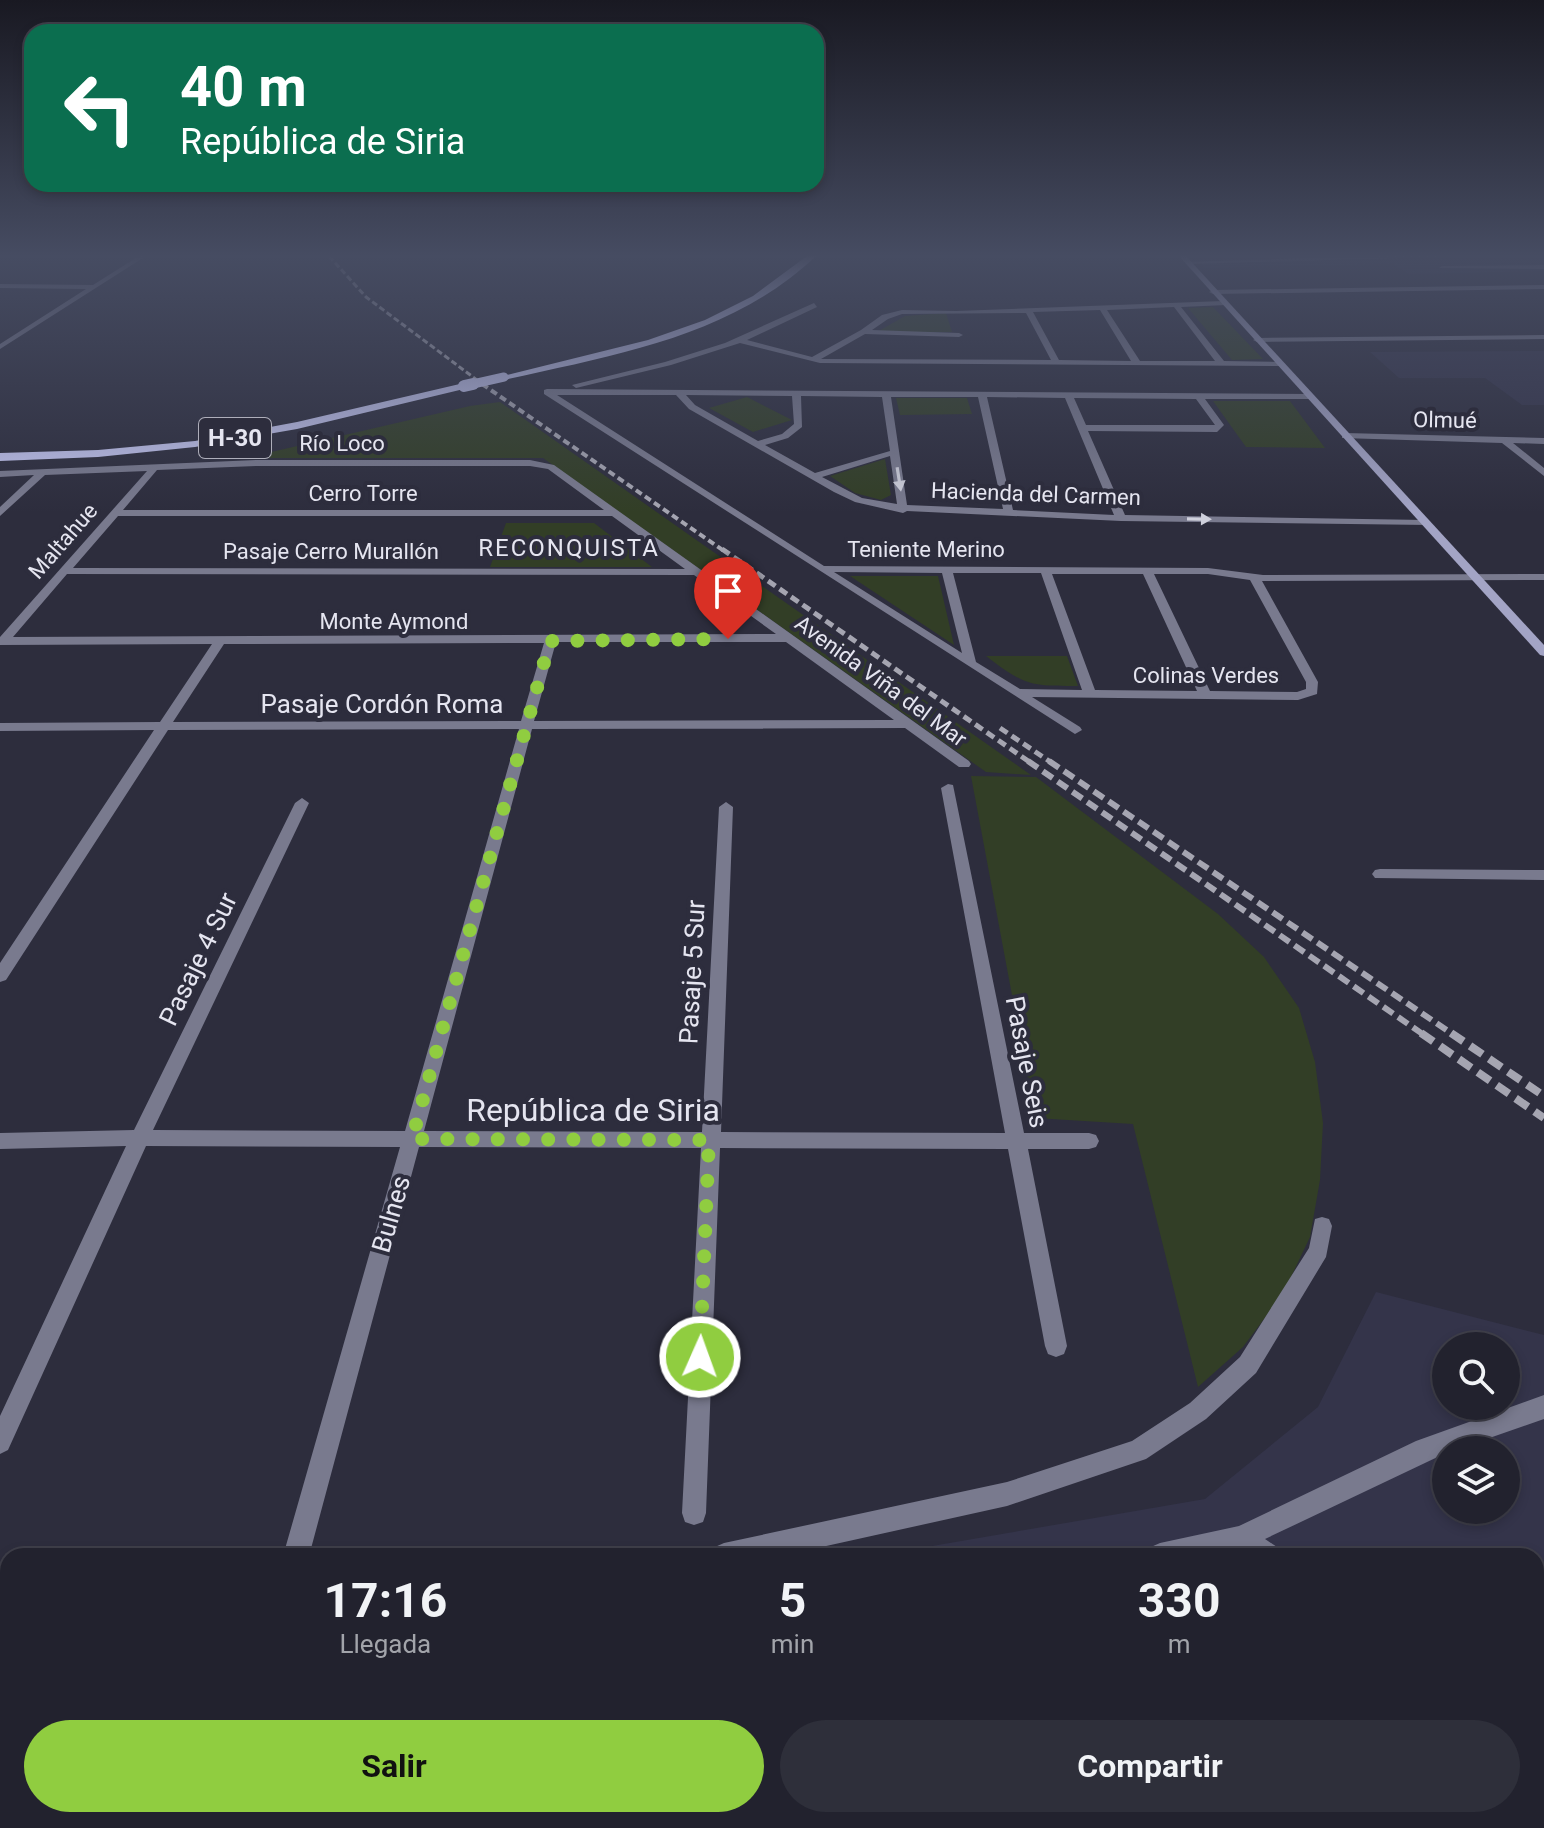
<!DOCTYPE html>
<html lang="es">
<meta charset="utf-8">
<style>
:root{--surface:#22222e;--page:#2e2f3a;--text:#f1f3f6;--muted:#a2a4aa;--line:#3f3f4a;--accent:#90cd40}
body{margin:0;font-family:Roboto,sans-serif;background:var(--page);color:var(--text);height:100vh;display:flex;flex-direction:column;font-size:30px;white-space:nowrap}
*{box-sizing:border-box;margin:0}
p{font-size:26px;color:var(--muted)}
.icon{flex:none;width:44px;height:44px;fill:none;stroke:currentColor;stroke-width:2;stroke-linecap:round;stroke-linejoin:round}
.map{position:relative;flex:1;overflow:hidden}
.sheet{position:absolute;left:0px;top:1548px;width:1544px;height:280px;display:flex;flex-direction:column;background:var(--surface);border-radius:24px 24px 0 0;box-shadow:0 4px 12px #0003,0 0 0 2px var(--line)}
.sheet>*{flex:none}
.guide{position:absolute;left:24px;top:24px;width:800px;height:168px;border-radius:24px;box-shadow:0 4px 12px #0003,0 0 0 2px var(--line);background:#0b6e4f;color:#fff;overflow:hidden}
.fabs{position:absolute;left:1432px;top:1332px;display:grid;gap:16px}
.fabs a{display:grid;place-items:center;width:88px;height:88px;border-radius:50%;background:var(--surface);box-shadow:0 4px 12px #0003,0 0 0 2px var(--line);font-size:40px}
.pin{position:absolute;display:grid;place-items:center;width:68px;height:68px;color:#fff;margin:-82px -34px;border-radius:50% 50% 50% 0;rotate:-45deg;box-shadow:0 0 8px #0007}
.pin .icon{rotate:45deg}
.me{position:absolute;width:88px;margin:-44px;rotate:2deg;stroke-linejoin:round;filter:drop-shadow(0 0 6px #0008)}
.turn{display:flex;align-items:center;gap:28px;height:168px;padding:0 24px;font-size:36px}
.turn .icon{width:104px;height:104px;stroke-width:2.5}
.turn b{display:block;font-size:56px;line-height:68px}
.eta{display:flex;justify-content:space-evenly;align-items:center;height:136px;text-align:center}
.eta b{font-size:48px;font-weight:700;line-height:56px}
.cta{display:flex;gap:16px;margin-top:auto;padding:16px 24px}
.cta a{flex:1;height:92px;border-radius:48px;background:var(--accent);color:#111;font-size:32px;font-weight:700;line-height:92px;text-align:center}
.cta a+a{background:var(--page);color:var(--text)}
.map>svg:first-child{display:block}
</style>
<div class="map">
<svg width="1544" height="1828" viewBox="0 0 1544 1828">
<rect width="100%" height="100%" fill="#2d2d3d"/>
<path fill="#34344a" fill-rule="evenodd" d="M1194 256H1544V271L1409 274 1393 264 1205 268Z
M1544 351V405H1522L1485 378H1399L1370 352Z
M1376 1292 1544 1335V1828H1456L1446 1820H1536V1556H874L1205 1499 1318 1407ZM1446 1346H1506V1406H1446ZM1446 1450H1506V1510H1446Z"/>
<path fill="#323e26" d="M1213 307 1263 359 1232 360 1188 308Z
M946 313 952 332H877L905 316Z
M747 397 792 420 753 432 709 408Z
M896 398H967L972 414 900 415Z
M1213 401H1290L1325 448 1246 447Z
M500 402 1031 775 986 772 543 458H245L470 406Z
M885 459 891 495 881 500 855 493 830 476Z
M506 523H594L652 567H490Z
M850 576H938L954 645Z
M986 656H1067L1078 686C1030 686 1025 686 986 656Z
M971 776 1036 777 1218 914 1264 957 1299 1008 1315 1062 1323 1123 1320 1180 1310 1237 1282 1296 1270 1311 1243 1347 1198 1387 1133 1124 1035 1118Z"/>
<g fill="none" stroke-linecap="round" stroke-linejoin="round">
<path fill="#797a8e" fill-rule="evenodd" d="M1377 256H1468L1188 264 1185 262Z
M1544 265V269L1439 268 1442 266Z
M1380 869 1544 870V880L1375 878 1372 874 1375 870Z
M1544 1395V1419L1455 1450H1446V1453L1265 1539 1277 1547 1281 1556H1246L1238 1551 1216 1556H1147L1151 1547 1160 1543 1239 1526 1416 1441Z
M1536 1719 1544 1722V1752L1536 1749Z"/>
<path fill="#797a8e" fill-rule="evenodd" d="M139 256H146L0 349V344L86 289 0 288V284L93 285Z
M1544 285V289L1213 294 1209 292 1213 290Z
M1223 301 1226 305 1181 307 1224 361 1279 362 1282 366 820 363 740 343 671 365 576 388 572 385 665 362 725 343 814 303 817 307 747 340 812 357 861 330 882 315 902 310 956 311ZM1174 307 1215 361H1140L1107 310ZM1100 310 1131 361 1059 360 1033 312ZM1026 313 1051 360 821 359 865 334 959 337 963 335 959 333 872 330 888 319 902 314Z
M1544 335V339L1257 342 1253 340 1257 338Z
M547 389 1310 394 1313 395V399H1205L1224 425 1217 432 1088 431 1125 515 1425 520 1429 521V525L1121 521 907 511 903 513 855 502 834 492 689 409 676 395H557L824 566 1208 568 1263 575 1544 574V580L1262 581 1318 682 1317 694 1298 700 1032 697 1080 727 1082 730 1075 734 544 394V390ZM686 395 792 396 794 424 782 434 758 441 695 405ZM801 396 882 397 890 451 815 473 765 445 788 438 802 427ZM891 397H978L1003 509 907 505ZM987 397 1065 398 1114 515 1013 510ZM1074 398 1196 399 1215 425H1086ZM890 456 897 504 862 498 822 477ZM834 572 942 573 962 653ZM953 573H1041L1082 690 1020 689 976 662ZM1052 574H1143L1197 691 1095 690ZM1154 574H1208L1250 580 1306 682V689L1297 692 1210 691Z
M1345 433 1544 438V444L1513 443 1544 468V476L1502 443 1342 438V434Z
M256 460H530L554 465 969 761 971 764 969 767H959L905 728 532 729 424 1131 702 1132 719 807 726 802 733 807 721 1132 1005 1133 941 788 948 784 953 785 1024 1133H1089L1096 1135 1099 1141 1096 1147 1089 1149H1028L1067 1346 1064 1354 1056 1357 1048 1354 1045 1346 1008 1149 720 1148 706 1513 703 1522 694 1525 685 1522 682 1513 701 1148 419 1147 309 1556H283L400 1147 146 1146 8 1450 0 1454V1416L126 1146 0 1149V1133L134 1130 295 803 302 798 309 803 153 1130 405 1131 519 729 168 730 6 980 0 982V963L154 730 0 731V723L160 722 212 644 0 645V637L147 471 45 475 0 516V507L34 475 0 477V471ZM256 466H530L548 469 604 510H123L157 470ZM118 516H612L685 569 73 568ZM67 574 694 575 776 634 13 637ZM556 642H786L894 720 534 721ZM544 643 521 721 173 722 224 644Z
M1322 1217 1329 1219 1332 1226 1326 1257 1256 1373 1206 1419 1146 1459 1007 1506 781 1556H711L715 1547 724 1543 1007 1482 1132 1441 1190 1403 1240 1357 1309 1248 1315 1219Z
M8 1700V1728L0 1730V1702Z
M203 1820H231L230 1828H200Z
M852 1820H880L881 1828H851Z"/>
<path fill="#a3a4c5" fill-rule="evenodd" d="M1179 256H1186L1544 645V656L1540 655Z"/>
<path fill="#c3c5ef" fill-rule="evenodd" d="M807 256H816C731 337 614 355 504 380L499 377 648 340 705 320 753 296Z
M464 383 469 386 468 388 297 429 195 447 98 457 0 461V453L98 450 195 441 297 422Z"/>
<path stroke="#a5a5b1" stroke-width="3" stroke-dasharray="6 3" stroke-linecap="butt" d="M329 256 366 297 485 386"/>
<path stroke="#a5a5b1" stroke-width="4" stroke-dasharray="7 4" stroke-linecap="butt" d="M482 384 724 551"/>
<path stroke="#a5a5b1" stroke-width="5" stroke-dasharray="9 5" stroke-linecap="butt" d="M722 549 1031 763
M1000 728 1052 763"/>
<path stroke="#a5a5b1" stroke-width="6" stroke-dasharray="12 6" stroke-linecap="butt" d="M1028 761 1424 1035
M1049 761 1454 1035"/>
<path stroke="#a5a5b1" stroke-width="8" stroke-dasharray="15 8" stroke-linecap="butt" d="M1421 1033 1544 1118
M1451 1033 1544 1096"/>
<path stroke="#c3c5ef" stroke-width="9" d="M464 386 504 377"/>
<path stroke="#c3c5ef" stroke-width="12" d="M464 386 473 384"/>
</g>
<defs><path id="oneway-solid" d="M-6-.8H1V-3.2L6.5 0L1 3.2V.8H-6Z" transform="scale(2)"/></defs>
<g fill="#cfd0dc">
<use href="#oneway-solid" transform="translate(899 479) rotate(81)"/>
<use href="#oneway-solid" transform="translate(1199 519) rotate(1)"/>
</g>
<linearGradient id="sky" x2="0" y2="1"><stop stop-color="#191922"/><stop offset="0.5" stop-color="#464c62"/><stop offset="1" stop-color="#464c62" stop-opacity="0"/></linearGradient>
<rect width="1544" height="512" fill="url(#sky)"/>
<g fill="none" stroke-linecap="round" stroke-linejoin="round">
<path stroke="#90cd40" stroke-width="14" stroke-dasharray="0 25.2" d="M700 1357 709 1140 412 1139 550 641 728 639"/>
</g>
<g text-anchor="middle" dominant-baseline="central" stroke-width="8" stroke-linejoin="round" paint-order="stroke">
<g font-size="22" fill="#e5e5f0" stroke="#2d2d3d">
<text transform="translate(1445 420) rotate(1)">Olmué</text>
<text x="342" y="443">Río Loco</text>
<text x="363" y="493">Cerro Torre</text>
<text transform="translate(1036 494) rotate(2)">Hacienda del Carmen</text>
<text transform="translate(63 541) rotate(-49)">Maltahue</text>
<text x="926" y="549">Teniente Merino</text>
<text x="331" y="551">Pasaje Cerro Murallón</text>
<text x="394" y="621">Monte Aymond</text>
<text x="1206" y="675">Colinas Verdes</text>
<text transform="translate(881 681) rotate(36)">Avenida Viña del Mar</text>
</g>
<rect fill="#2d2d3d" stroke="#aeaeba" stroke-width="2" x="199" y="418" width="72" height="40" rx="6"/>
<g font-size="24" font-weight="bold" fill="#e5e5f0">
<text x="235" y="438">H-30</text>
</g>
<g font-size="24" letter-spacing="2" fill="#e5e5f0" stroke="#2d2d3d">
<text x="569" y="548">RECONQUISTA</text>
</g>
<g font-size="26" fill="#e5e5f0" stroke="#2d2d3d">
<text x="382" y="704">Pasaje Cordón Roma</text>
<text transform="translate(198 959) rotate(-64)">Pasaje 4 Sur</text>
<text transform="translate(692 972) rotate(-87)">Pasaje 5 Sur</text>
<text transform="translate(1027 1062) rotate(79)">Pasaje Seis</text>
<text transform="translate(391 1214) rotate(-74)">Bulnes</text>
</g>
<g font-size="32" fill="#e5e5f0" stroke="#2d2d3d">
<text x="593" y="1110">República de Siria</text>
</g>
</g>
</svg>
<div class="fabs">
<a><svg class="icon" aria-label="search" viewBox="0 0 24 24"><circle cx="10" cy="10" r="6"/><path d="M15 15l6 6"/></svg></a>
<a><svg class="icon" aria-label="layers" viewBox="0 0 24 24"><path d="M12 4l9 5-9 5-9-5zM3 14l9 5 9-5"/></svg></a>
</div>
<div class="pin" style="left:728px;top:639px;background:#d93025"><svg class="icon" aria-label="arrive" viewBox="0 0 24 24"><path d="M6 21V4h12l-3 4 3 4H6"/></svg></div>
<svg class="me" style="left:700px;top:1357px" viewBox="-20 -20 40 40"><circle r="17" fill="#90cd40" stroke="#fff" stroke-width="3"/><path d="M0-11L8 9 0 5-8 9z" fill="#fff"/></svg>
<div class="guide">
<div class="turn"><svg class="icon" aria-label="left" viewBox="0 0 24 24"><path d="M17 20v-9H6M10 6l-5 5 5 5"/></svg><div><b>40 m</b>República de Siria</div></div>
</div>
<section class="sheet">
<div class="eta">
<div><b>17:16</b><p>Llegada</p></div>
<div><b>5</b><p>min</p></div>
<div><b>330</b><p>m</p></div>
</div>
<div class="cta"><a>Salir</a><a>Compartir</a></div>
</section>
</div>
